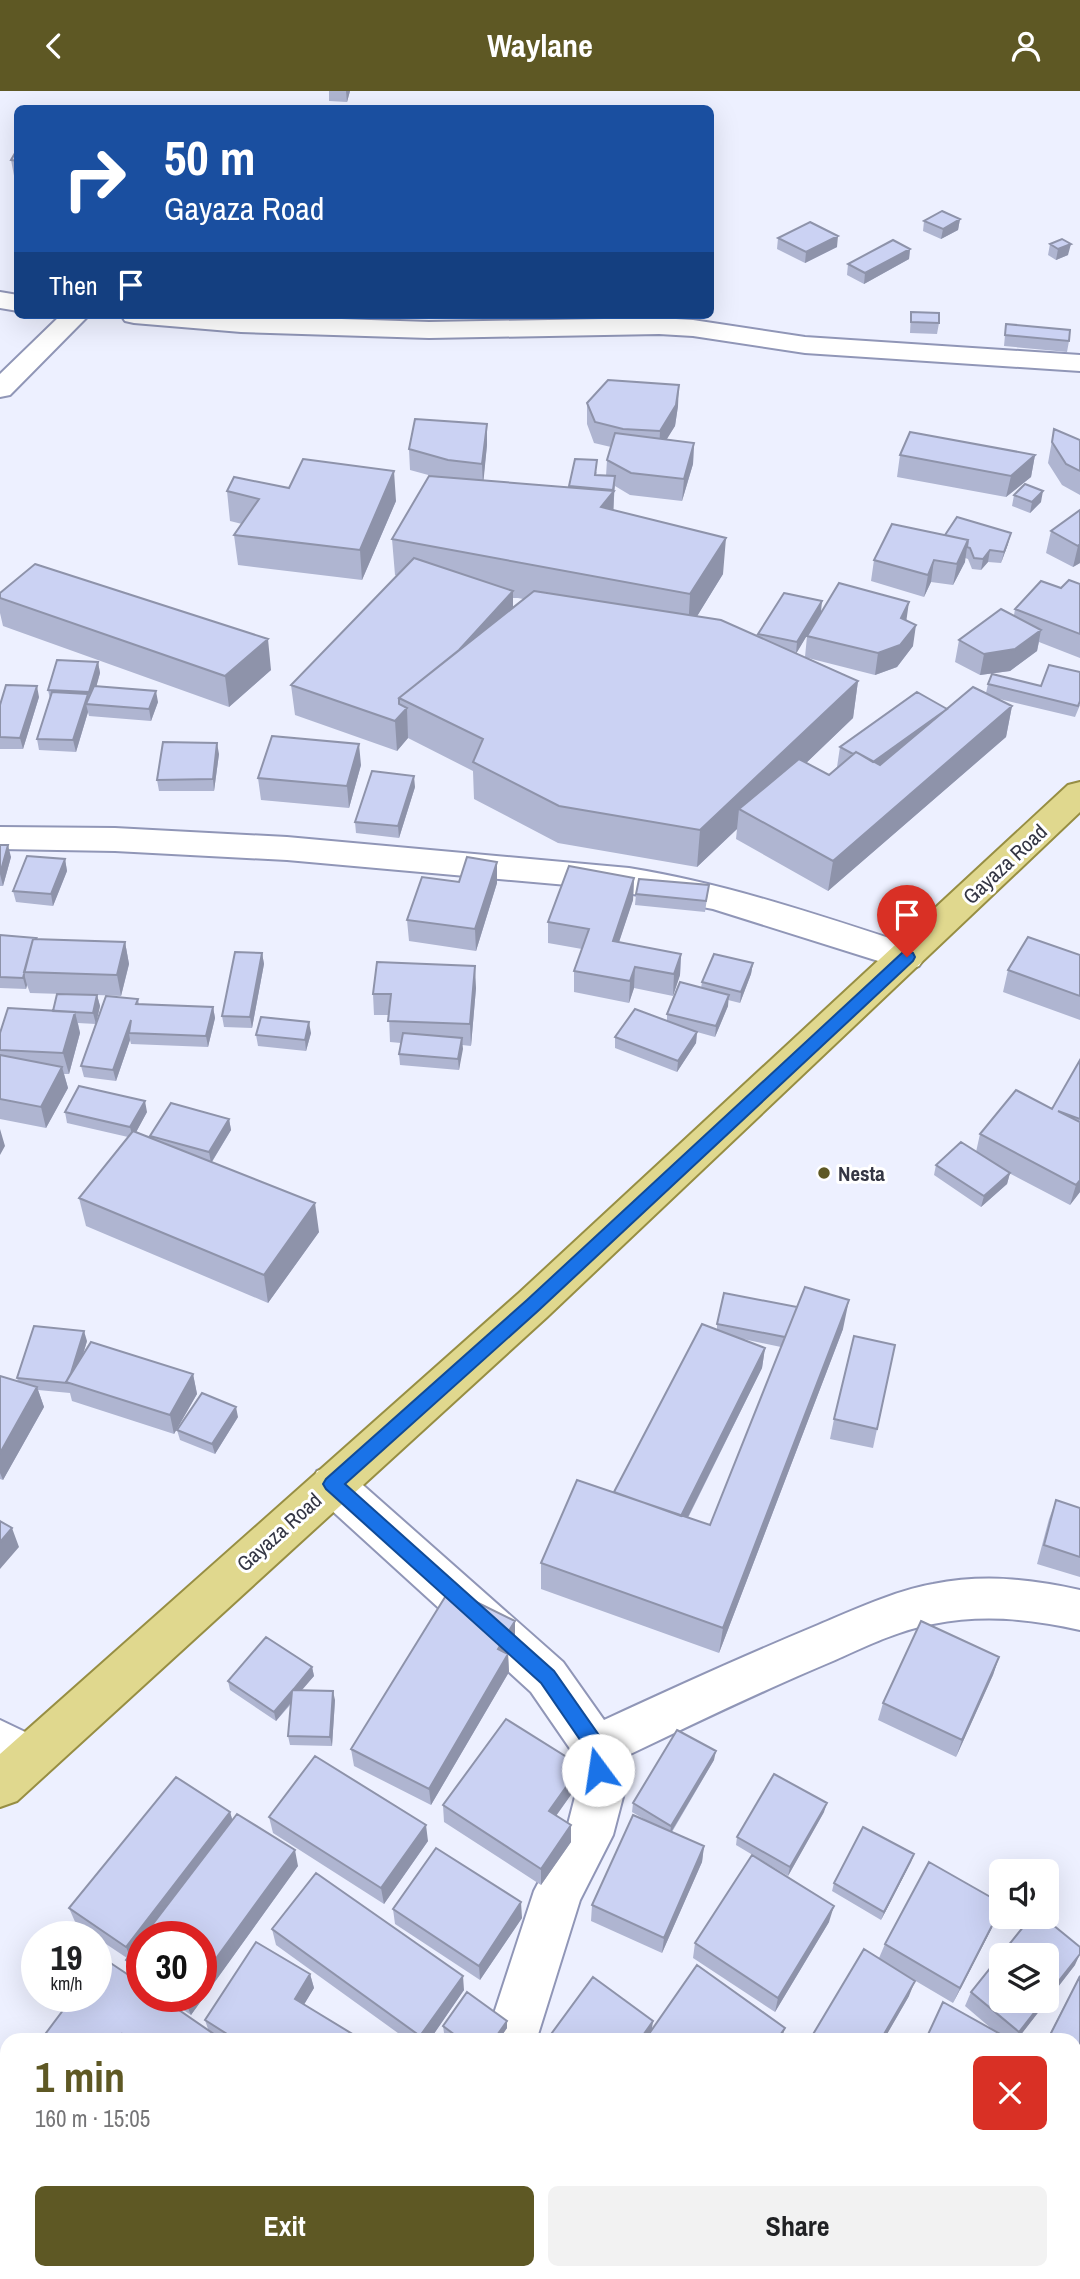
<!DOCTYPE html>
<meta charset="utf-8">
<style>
:root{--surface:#fff;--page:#f2f2f2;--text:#202124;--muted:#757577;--accent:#5e5824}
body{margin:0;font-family:"Archivo Narrow",sans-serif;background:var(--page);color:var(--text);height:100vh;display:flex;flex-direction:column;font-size:26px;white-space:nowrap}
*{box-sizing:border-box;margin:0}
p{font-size:23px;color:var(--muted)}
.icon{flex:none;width:38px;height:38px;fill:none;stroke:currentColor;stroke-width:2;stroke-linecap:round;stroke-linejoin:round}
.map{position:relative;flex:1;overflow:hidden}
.side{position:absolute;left:0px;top:1942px;width:1082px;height:247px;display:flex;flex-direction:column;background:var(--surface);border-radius:21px 21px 0 0;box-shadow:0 7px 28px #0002}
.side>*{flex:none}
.banner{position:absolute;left:14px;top:14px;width:700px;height:214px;border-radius:10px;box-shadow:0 7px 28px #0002;background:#1a4fa0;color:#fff;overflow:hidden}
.fabs{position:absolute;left:989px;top:1768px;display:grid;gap:14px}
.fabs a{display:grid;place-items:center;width:70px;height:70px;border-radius:10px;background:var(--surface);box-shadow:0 7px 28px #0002;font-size:35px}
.speed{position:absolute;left:21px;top:1830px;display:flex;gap:14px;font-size:35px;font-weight:700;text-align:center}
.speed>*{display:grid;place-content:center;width:91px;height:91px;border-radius:50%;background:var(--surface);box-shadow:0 7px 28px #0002;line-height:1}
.speed small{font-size:18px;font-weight:400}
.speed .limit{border:10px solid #d22;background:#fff;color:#111}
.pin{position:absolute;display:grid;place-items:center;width:60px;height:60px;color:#fff;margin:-72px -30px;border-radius:50% 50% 50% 0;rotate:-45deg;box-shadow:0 0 7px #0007}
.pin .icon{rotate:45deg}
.me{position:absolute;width:77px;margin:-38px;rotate:346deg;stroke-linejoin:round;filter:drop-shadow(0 0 5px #0008)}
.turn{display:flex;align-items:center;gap:24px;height:147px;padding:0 35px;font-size:32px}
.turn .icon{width:91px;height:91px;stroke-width:2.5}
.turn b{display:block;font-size:49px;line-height:60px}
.then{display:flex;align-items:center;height:66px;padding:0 35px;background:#0003;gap:14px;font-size:26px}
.round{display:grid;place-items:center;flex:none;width:74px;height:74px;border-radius:10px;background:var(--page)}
.overview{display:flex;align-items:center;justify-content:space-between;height:119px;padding:0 35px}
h1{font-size:42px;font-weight:800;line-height:52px;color:var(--accent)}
.primary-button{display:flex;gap:14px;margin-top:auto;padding:14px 35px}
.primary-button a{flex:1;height:80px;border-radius:10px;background:var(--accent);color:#fff;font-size:28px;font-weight:800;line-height:80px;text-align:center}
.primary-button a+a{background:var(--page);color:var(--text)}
header{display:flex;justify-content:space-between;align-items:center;height:91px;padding:0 35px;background:var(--accent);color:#fff;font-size:32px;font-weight:800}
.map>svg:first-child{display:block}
</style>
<header><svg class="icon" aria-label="back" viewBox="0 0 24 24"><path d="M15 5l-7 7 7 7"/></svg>Waylane<svg class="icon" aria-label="person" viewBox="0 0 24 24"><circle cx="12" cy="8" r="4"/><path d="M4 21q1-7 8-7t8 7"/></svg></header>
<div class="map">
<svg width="1080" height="2188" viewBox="0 0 1080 2188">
<rect width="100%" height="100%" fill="#edf0ff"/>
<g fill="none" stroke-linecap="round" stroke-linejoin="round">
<g stroke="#9096b7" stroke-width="4">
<path id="minor" d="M0 201 18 204V220L0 217Z
M61 224H89L10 304 0 306V283Z
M121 224H227L429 231 659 227 693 229 805 246 1080 264V280L805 262 693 245 659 243 429 247 241 241 134 232 125 230Z
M0 736 115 737 287 746 629 777C729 793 824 826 919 857L925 866 919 875 907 879 713 818 601 797 287 769 115 760 0 758Z
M332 1375 347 1380 563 1571 604 1629C675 1596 746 1564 818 1534 851 1520 897 1499 933 1493 984 1483 1030 1488 1080 1499V1539C1030 1528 984 1523 933 1533 899 1539 864 1556 833 1570 761 1600 691 1634 620 1668L624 1702 613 1744 580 1809 536 1950H485L534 1800 567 1737 576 1702 573 1662 531 1601 317 1406 311 1393 317 1380Z
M0 1629 46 1651 52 1667 46 1683 29 1689 0 1676Z
M322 2182H376L374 2188H320Z
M633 2182H693L695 2188H635Z"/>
</g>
<g stroke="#978e43" stroke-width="4">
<path id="major" d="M1080 691V721L547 1226 17 1710 0 1716V1663L519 1202 1068 694Z"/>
</g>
<use href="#minor" fill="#fff" fill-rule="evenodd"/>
<use href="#major" fill="#e0d88e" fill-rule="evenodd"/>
</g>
<path fill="#afb5d1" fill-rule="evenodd" d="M329 0H350L347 11 329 10Z
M18 57V90H15L11 69Z
M960 128 958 139 941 148 923 140 924 130Z
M778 147 837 156 805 172 777 158Z
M1050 153 1068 164 1056 169 1048 164Z
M910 158 909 168 864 193 847 184 848 173Z
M911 221 939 232 937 243 910 242Z
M1006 233 1069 250 1067 261 1004 255Z
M587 312 678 315 675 335 666 348 694 352 693 373 682 410 630 404 615 395 613 419 723 483 697 525 758 545V543L821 521 796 562 805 566 807 545 906 529 913 555 897 576 875 584 808 567 858 590 853 627 806 672 829 684 837 676 840 656 947 618 986 602 988 593 1080 614 1075 626 995 607 1012 615 1006 646 828 800 736 748 737 738 697 776 558 752 474 708 473 680 408 647 397 660 295 624 291 594 397 485 395 484 392 448 432 385 410 379 409 358 487 333V354L483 390 569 396 597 381 596 384 606 385 607 369 611 356 594 352 587 333ZM513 507H518L523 508 513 516Z
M1054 338 1080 349V404L1062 394 1048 372Z
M900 364H1035L1031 386 1006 406 897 386Z
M289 397 396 410 362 489 238 474 234 444 242 433 230 430 227 400Z
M1014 404 1041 411 1030 422 1012 415Z
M1080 419V472L1073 476 1046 462 1051 440Z
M945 444 1008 453 1001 472 988 471 981 479 972 478 968 468 965 467V471L953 494 931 491 924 506 871 490 874 469Z
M1080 493V567L1039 551 1037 560 1010 580 980 584 955 571 959 549 1014 524 1015 518 1061 497Z
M0 502 271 579 229 616 3 535 0 522Z
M98 571 100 582 96 595 158 611 151 630 89 625 88 621 76 661 39 659 37 648 50 608 48 599Z
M39 606 23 658H0V614Z
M219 663 214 700H159L157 689Z
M361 674 349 717 261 709 258 687Z
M415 696 399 747 356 742 355 731Z
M0 754 11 766 3 795H0Z
M65 768 67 780 53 815 16 811 13 800Z
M497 771V792L476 860 409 850 407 829Z
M634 787 633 809 619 851 681 863 680 884 673 905 634 897 629 912 574 901V880L582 858 548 852V831Z
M709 794 705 821 635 814 636 803Z
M0 844 36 848 125 851 129 873 121 905 97 904 100 915 96 933 78 932 80 942 69 983H64L68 997 46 1037 0 1028V942L53 919 94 904 30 902 27 894 26 898 0 897Z
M262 862 264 873 252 937 224 936 222 925Z
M1080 864V929L1003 901 1008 879Z
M753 872 751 883 740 912 728 909V915L715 946 697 941 696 952 677 981 615 957V946L667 930V923L701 897 702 891Z
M476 897 471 955 462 954 459 979 400 974 399 963 401 952 390 951 389 924H374L373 903Z
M138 908 139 913 213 916 215 927 208 956 131 953 130 949 116 990 84 986 81 975Z
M311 942 306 960 258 955 256 944Z
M1080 969V1101L1070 1114 1007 1081 1010 1082 1007 1093 981 1116 934 1084 936 1074 976 1061 980 1043 1052 1018Z
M65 1021H147L136 1041 151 1047 150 1045 229 1028 231 1039 212 1071 319 1141 268 1212 86 1135 79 1107 128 1046 67 1032Z
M797 1216 843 1238 719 1562 541 1498V1472L614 1402 717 1239V1233ZM743 1248 781 1256 710 1434 688 1427 762 1277 765 1257Z
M87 1250 83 1263 193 1283 197 1303 174 1343 72 1310 70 1302 38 1299 44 1316 3 1389 0 1388V1285L18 1291 17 1287Z
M895 1254 873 1357 830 1348 834 1328Z
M238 1326 215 1363 180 1349 177 1339Z
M1056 1409 1080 1417V1486L1037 1473 1049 1428Z
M515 1530V1548L506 1562 508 1563 509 1581 431 1714 354 1675 351 1658Z
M999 1566 993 1584 956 1666 878 1629 883 1612Z
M312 1576 314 1585 302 1599 335 1609 332 1655 290 1654 288 1645 291 1613 276 1630 230 1599 228 1590Z
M714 1669 672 1741 704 1755 702 1771 662 1862 591 1830 592 1814 649 1731 632 1721 633 1712Z
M580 1691 556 1725 571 1751 541 1794 444 1731 443 1714Z
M230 1721 232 1728 298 1775 191 1924 164 1906H201L142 1846V1890L132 1883 126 1869 127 1867 76 1833 69 1817Z
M824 1721 788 1785 736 1754 737 1746Z
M269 1726 428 1750 384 1813 273 1742Z
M914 1763 911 1771 881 1829 832 1800 834 1792Z
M393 1818 522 1827 480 1889 395 1833Z
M996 1829 953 1912 887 1873 909 1905 883 1950H809L879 1867 885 1853Z
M829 1831 775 1921 693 1867 695 1852Z
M272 1838 464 1899 429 1950H409L276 1854Z
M1075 1874 1016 1950H1006L965 1915 971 1901Z
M310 1883 314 1897 304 1913 364 1950H40L73 1906 208 1938 205 1929Z
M1080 1884V2169L1074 2176V1950H1046Z
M443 1935 507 1937 498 1950H453L444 1942Z
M7 1992V2012L0 2001Z
M187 2182H255L252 2188H195Z
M702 2182H754L751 2188H709Z"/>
<path fill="#8e93aa" d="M346 0H350L347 11Z
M960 128 958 139 941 148 943 138Z
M838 145 837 156 805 172 806 161Z
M1071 153 1068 164 1056 169 1058 158Z
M910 158 909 168 864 193 865 182Z
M679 294 678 315 675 335 659 361 660 340Z
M487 333V354L483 395 482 373Z
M694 352 693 373 682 410 684 388Z
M1035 364 1031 386 1006 406 1011 385Z
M394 380 396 410 362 489 360 459Z
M615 385 614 402 613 437 601 416 613 401Z
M1043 400 1041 411 1030 422 1032 411Z
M1011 442 1008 453 1001 472 1004 461Z
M726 447 723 483 688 540 690 503Z
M968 449 965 471 953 494 957 473Z
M1080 453V472L1073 476 1078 455Z
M990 459 988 471 981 479 983 468Z
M934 469 931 491 924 506 928 484Z
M513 500V530L437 584Z
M822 510 821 521 796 563 797 551Z
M909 511 906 532 901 527Z
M916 534 913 555 897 576 875 584 878 562Z
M1041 539 1037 560 1010 580 980 584 984 563Z
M268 548 271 579 229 616 225 585Z
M98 571 100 582 92 612 89 601Z
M858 590 853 627 751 725 739 718 737 738 697 776 700 739Z
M37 595 39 606 23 658 20 647Z
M156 600 158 611 151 630 149 618Z
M88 603 90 614 86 613 88 621 76 661 73 649Z
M1012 615 1006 646 828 800 833 770Z
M407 617 408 647 397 660 395 630Z
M947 618 867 695 870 673Z
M217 652 219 663 214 700 213 688Z
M359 653 361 674 349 717 347 695Z
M414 685 415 696 399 747 398 735Z
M8 754 11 766 3 795 0 783Z
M65 768 67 780 53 815 51 803Z
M497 771V792L476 860 475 838Z
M634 787 633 809 612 872 613 850Z
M125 851 129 873 121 905 117 884Z
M262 862 264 873 252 937 250 926Z
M681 863 680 884 673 905 674 883Z
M753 872 751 883 740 912 741 901Z
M475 875 476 897 471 955 470 933Z
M635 876 634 897 629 912 630 890Z
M24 882 27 894 26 898 23 887Z
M97 904 100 915 96 933 93 922Z
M729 904 728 915 715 946 716 935Z
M213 916 215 927 208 956 206 945Z
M75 921 80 942 69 983 63 962Z
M131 929 129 942 130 949 116 990 113 979Z
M309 931 311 942 306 960 305 949Z
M697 941 696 952 677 981 678 970Z
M462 947 463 958 459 979 458 968Z
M62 976 68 997 46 1037 41 1016Z
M145 1010 147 1021 133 1047 130 1036Z
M229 1028 231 1039 211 1072 209 1061Z
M0 1038 5 1055 0 1064Z
M1010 1082 1007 1093 981 1116 984 1105Z
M1080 1089V1101L1070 1114 1076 1094Z
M315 1112 319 1141 268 1212 264 1184Z
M849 1209 843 1238 719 1562 723 1537Z
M84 1240 87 1250 74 1293 69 1291Z
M765 1257 762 1277 678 1446 680 1428Z
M193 1283 197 1303 174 1343 170 1324Z
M37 1296 44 1316 3 1389 0 1382V1362Z
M236 1316 238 1326 215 1363 212 1353Z
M12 1437 19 1456 0 1478V1451Z
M515 1530V1548L498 1576V1558Z
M508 1563 509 1581 431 1714 429 1698Z
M999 1566 993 1584 956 1666 962 1649Z
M312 1576 314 1585 294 1608 293 1599Z
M292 1600 293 1609 276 1630 274 1621Z
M333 1600 335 1609 332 1655 330 1646Z
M716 1660 714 1669 670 1743 671 1735Z
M581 1675 580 1691 548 1736 549 1720Z
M827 1712 824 1721 788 1785 790 1776Z
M230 1721 235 1738 151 1846H142V1859L132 1871 126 1856Z
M426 1734 428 1750 384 1813 381 1797Z
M571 1734V1751L541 1794V1778Z
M704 1755 702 1771 662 1862 664 1847Z
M295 1759 298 1775 191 1924 185 1910 188 1906H201V1888Z
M914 1763 911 1771 881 1829 884 1821Z
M521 1811 522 1827 480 1889 479 1875Z
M834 1815 829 1831 775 1921 778 1907Z
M1001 1817 996 1829 953 1912 960 1897Z
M1080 1863 1075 1874 1016 1950H1015L1019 1941 1044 1909H1046V1906Z
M310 1883 314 1897 299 1922 295 1908Z
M463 1885 464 1899 429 1950H421L420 1945Z
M915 1890 909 1905 883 1950H880Z
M507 1930V1937L498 1950H493Z
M653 1930 651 1945 647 1950H639Z
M785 1937 781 1950H776Z
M122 1943 125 1950H117Z
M41 2182H58L54 2188H37Z
M239 2182H255L252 2188H235Z
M323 2182H327L325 2188H321Z
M751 2182H754L751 2188H747Z"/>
<path fill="#cbd2f3" stroke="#8e93aa" stroke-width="2" d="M18 57V70L11 69Z
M942 120 960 128 943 138 924 130Z
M810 131 838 145 806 161 778 147Z
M1062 148 1071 153 1058 158 1050 153Z
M893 149 910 158 865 182 848 173Z
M911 221 939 222V232L911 231Z
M1006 233 1070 239 1069 250 1005 244Z
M608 289 679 294 676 314 660 340 623 338 595 331 587 312Z
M415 328 487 333 482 373 448 369 409 358Z
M1054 338 1080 349V380L1066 373 1052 351Z
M910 341 1035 364 1011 385 900 364Z
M615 342 694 352 684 388 631 382 607 369Z
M303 368 394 380 360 459 234 444 259 408 227 400 234 386 289 397Z
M575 368 597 369 595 384 615 385 613 399 569 395Z
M429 385 614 400 601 416 726 447 690 503 392 448Z
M1025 393 1043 400 1032 411 1014 404Z
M1080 419V453L1078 455 1051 440Z
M957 426 1011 442 1004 461 990 459 983 468 974 467 970 457 967 456 968 449 945 444Z
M892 433 968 449 957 473 934 469 928 484 874 469Z
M414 467 513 500 459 559 399 607V613L407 617 395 630 291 594Z
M35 473 268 548 225 585 0 507V502Z
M1069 489 1080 493V543L1015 518 1041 490 1061 497Z
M839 492 909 511 901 527 916 534 900 554 878 562 807 545Z
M534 500 721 529 858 590 700 739 559 715 473 671 483 648 399 607Z
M784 502 822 510 797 551 758 543Z
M1001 518 1041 539 1015 558 984 563 959 549Z
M57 569 98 571 89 601 48 599Z
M1049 574 1080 581V610L1078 615 988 593 992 583 1041 595Z
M6 594 37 595 20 647 0 646V614Z
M94 595 156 600 149 618 86 613Z
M973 596 1012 615 833 770 739 718 799 668 829 684 856 661 880 674Z
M52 601 88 603 73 649 37 648Z
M917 601 947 618 873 671 856 661 853 663 840 656Z
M272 645 359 653 347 695 258 687Z
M163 651 217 652 213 688 157 689Z
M372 680 414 685 398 735 355 731Z
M0 754H8L0 783Z
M27 765 65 768 51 803 13 800Z
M467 766 497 771 475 838 407 829 422 786 459 791Z
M569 775 634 787 613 850 681 863 674 883 635 876 630 890 574 880 589 838 548 831Z
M639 788 709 794 706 810 636 803Z
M0 844 36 847 35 848H33L23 887 0 886Z
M1028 846 1080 864V905L1008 879Z
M33 848 125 851 117 884 24 881Z
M235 861 262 862 250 926 222 925Z
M714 863 753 872 741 901 702 891Z
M377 871 475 875 470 933 388 930 391 903H373Z
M680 891 729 904 716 935 667 923Z
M57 903 97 904 93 922 53 920Z
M106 905 138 908 136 913 213 916 206 945 129 942 131 929 113 979 81 975Z
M8 917 75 921 63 962 0 959V942Z
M635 918 697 941 678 970 615 946Z
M261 926 309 931 305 949 256 944Z
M403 942 462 947 458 968 399 963Z
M0 964 62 976 41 1016 0 1008Z
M1080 969V1028L1058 1020 1080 1031V1089L1076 1094 980 1043 1016 999 1052 1018Z
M79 995 145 1010 130 1036 65 1021Z
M171 1012 229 1028 209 1061 150 1045Z
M133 1040 315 1112 264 1184 79 1107Z
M961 1051 1010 1082 984 1105 936 1074Z
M805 1196 849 1209 723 1537 541 1472 577 1389 710 1434Z
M724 1202 797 1216 785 1246 717 1233Z
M702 1233 765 1257 681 1425 614 1401Z
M34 1235 84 1240 71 1282 66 1291 67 1292 17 1287Z
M854 1245 895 1254 877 1338 834 1328Z
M91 1251 193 1283 170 1324 66 1291Z
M0 1285 37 1296 0 1362Z
M202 1302 236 1316 212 1353 177 1339Z
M1056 1409 1080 1417V1466L1044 1454Z
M0 1430 12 1437 0 1451Z
M450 1498 515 1530 498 1558 508 1563 429 1698 351 1658Z
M921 1530 999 1566 962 1649 883 1612Z
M266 1546 312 1576 293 1599 333 1600 330 1646 288 1645 292 1600 274 1621 228 1590Z
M506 1628 581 1675 549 1720 571 1734 541 1778 443 1714Z
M677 1639 716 1660 671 1735 633 1712Z
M315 1665 426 1734 381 1797 269 1726Z
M774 1683 827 1712 790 1776 737 1746Z
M176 1686 230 1721 126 1856 69 1817Z
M237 1723 295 1759 201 1888V1846H143Z
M633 1724 704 1755 664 1847 592 1814Z
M863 1736 914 1763 884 1821 834 1792Z
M436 1757 521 1811 479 1875 393 1818Z
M752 1764 834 1815 778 1907 695 1852Z
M929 1771 1001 1812V1817L960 1897 885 1853Z
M316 1782 463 1885 420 1945 272 1838Z
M1032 1825H1042L1080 1856V1863L1046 1906V1864H1001V1909H1044L1019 1941 971 1901Z
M142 1847V1880L126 1869Z
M256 1851 310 1883 295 1908 364 1950H238L205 1929Z
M864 1858 915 1890 880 1950H809Z
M103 1867 142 1893V1906H160L224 1950H131L122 1943 117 1950H40L73 1906H96V1876Z
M697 1874 785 1937 776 1950H644Z
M1080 1885V2157L1074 2153V1950H1047Z
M593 1886 653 1930 639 1950H546Z
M467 1901 507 1930 493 1950H463L443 1935Z
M179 1906H188L185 1910Z
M943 1911 1002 1944 999 1950H925Z
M7 1992V2006L0 2001Z
M7 2061V2182H41L37 2188H0V2069Z
M202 2182H239L235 2188H210Z
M279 2182H323L321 2188H277Z
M719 2182H751L747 2188H726Z
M785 2182H976L987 2188H783Z"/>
<path fill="#1a73e8" stroke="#114b97" stroke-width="2" d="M907 861 913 862 915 866 913 870 539 1219 345 1393 554 1580 603 1650 608 1679 605 1686 598 1688 591 1686 587 1659 541 1592 326 1398 323 1393 326 1388 527 1209 902 862Z"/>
<circle fill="#5e5824" stroke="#fff" stroke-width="2.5" cx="824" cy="1082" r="7"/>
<g text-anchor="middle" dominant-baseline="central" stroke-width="6" stroke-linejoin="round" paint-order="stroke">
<g font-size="21" fill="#343644" stroke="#fff">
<text transform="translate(1005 773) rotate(-43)">Gayaza Road</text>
<text transform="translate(279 1441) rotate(-42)">Gayaza Road</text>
</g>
<g font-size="21" font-weight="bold" fill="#343644" stroke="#fff" text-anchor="start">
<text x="838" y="1082">Nesta</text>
</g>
</g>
</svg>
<div class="fabs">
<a><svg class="icon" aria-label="sound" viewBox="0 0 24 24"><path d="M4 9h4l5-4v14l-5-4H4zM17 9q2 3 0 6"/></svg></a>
<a><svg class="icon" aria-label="layers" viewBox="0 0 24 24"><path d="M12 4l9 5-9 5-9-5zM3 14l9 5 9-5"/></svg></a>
</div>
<div class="speed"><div>19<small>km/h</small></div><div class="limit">30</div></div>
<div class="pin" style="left:907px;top:866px;background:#d93025"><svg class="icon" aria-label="arrive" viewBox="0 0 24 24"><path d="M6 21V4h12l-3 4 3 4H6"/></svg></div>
<svg class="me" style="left:598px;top:1679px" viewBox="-20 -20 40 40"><circle r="19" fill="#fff"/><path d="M0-13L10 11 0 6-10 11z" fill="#1a73e8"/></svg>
<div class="banner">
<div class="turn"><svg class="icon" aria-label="right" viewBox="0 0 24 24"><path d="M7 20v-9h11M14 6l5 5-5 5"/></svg><div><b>50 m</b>Gayaza Road</div></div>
<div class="then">Then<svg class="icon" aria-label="arrive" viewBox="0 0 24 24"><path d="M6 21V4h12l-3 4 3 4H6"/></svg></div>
</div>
<section class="side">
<div class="overview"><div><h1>1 min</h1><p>160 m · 15:05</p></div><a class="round" style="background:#d93025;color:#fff"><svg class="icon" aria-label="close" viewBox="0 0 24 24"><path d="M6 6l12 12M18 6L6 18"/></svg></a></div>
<div class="primary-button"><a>Exit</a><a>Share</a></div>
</section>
</div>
